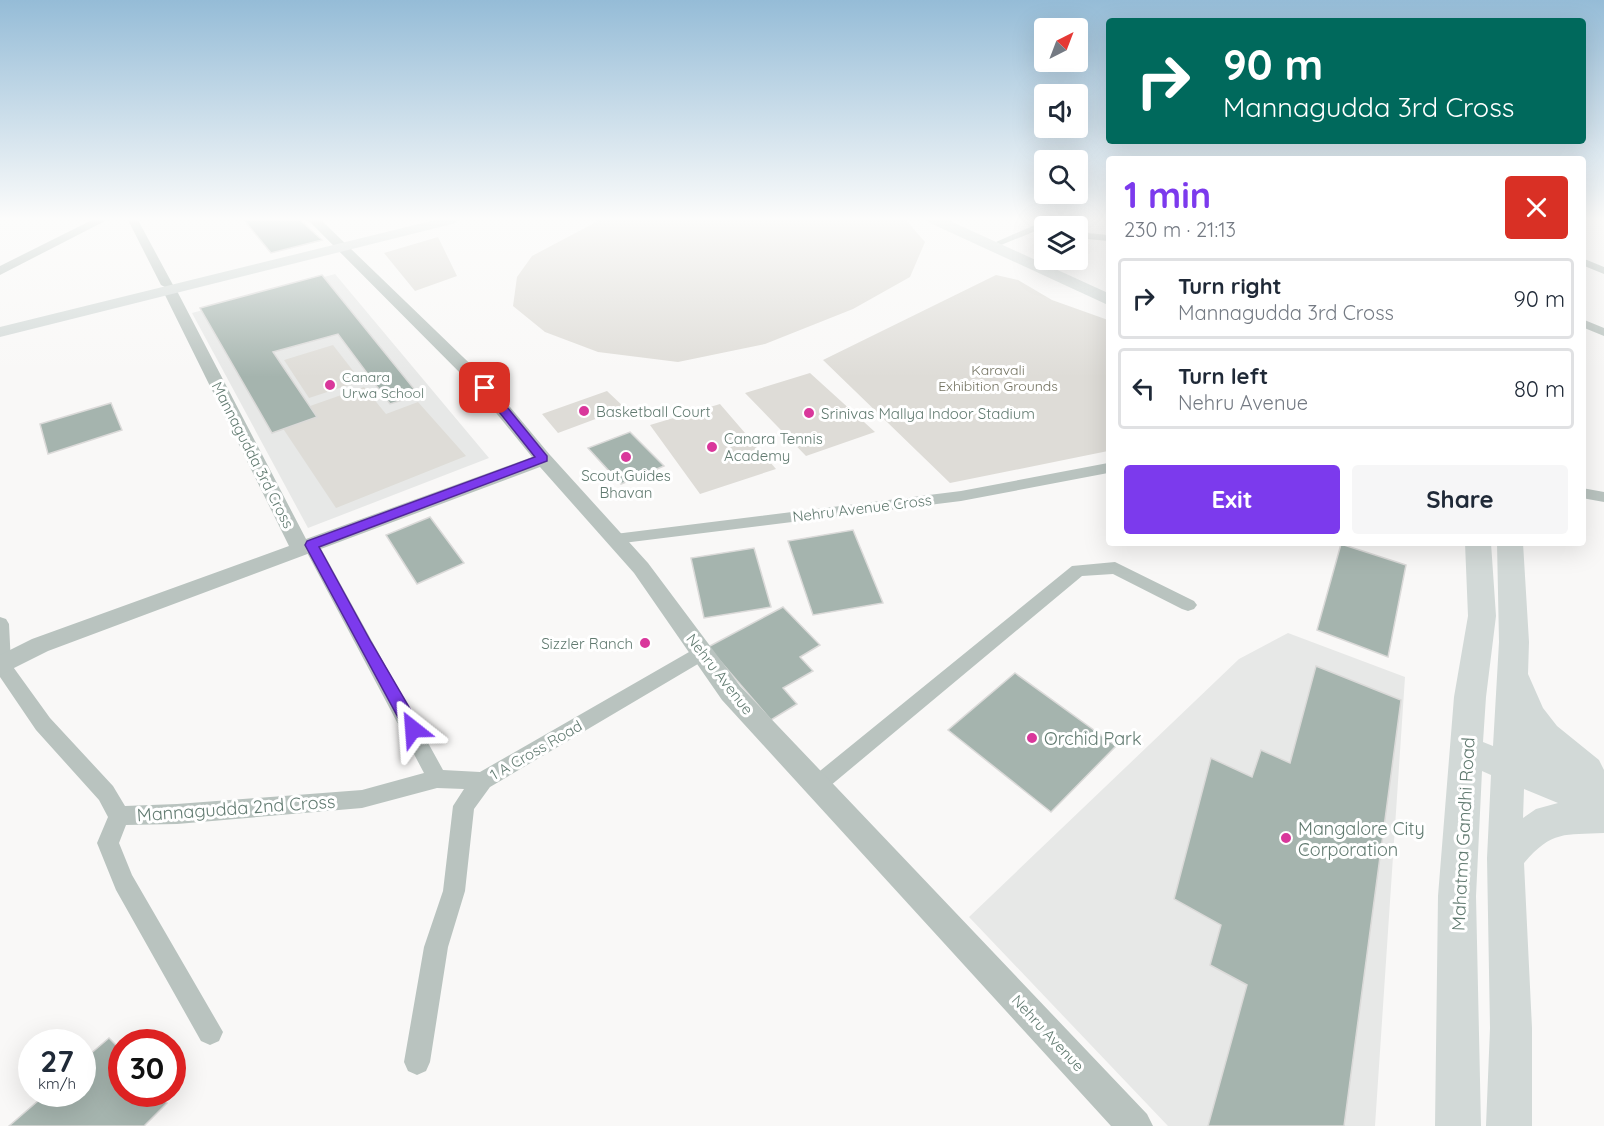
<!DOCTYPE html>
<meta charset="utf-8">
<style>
:root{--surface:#fff;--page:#f6f6f7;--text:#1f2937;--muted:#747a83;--line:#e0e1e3;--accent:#7c3aed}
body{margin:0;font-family:Quicksand,sans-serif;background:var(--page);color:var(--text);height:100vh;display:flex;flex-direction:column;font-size:22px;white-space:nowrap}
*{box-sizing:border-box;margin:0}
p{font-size:20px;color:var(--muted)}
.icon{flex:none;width:33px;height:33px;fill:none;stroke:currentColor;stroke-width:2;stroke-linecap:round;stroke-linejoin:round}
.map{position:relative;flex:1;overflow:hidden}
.details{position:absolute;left:1106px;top:156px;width:480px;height:390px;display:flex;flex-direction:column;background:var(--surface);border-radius:6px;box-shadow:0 6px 24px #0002}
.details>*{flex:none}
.top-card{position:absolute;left:1106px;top:18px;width:480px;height:126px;border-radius:6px;box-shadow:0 6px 24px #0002;background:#00695c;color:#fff;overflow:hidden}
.needle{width:39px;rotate:42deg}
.buttons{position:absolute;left:1034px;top:18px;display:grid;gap:12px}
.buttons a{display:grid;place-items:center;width:54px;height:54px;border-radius:6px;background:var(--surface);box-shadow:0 6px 24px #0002;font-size:30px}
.speed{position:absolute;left:18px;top:1029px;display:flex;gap:12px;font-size:30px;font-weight:700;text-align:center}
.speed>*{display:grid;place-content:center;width:78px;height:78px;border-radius:50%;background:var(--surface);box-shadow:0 6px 24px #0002;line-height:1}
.speed small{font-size:15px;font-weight:400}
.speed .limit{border:9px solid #d22;background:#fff;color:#111}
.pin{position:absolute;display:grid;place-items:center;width:51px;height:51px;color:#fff;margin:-26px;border-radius:12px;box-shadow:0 3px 9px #0006}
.me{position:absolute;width:66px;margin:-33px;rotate:332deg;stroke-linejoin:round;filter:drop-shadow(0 0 4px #0008)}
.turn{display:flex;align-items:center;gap:21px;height:126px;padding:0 18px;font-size:27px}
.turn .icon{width:78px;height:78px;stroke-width:2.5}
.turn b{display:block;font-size:42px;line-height:51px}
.round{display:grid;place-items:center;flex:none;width:63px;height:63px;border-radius:6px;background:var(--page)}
.overview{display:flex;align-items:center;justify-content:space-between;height:102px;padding:0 18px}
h1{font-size:36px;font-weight:700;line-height:45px;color:var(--accent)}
.cta{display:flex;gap:12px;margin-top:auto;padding:12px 18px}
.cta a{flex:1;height:69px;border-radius:6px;background:var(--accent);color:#fff;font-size:24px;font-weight:700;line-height:69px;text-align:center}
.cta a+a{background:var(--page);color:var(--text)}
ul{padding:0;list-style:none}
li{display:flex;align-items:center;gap:18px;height:81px;margin:0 12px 9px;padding:0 6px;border:3px solid var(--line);border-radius:6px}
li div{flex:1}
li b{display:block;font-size:22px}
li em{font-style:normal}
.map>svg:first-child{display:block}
</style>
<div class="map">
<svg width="1604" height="1126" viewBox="0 0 1604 1126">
<rect width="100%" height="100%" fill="#f9f8f7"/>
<path fill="#e7e8e7" d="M335 274 489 458 308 528 192 313Z
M1288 633 1405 677 1375 1126H1168L969 917 1239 659Z"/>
<path fill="#dedcd7" d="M596 220H906L925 242 910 277 853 309 765 344 678 362 598 352 545 332 513 306 517 277 532 256 598 221Z
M438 237 457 276 415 291 384 253Z
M996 275 1018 280 1052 300 1108 320V451L950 483 823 360Z
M333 345 361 381 309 398 284 360Z
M810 373 875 432 806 456 745 393Z
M364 387 386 414 418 402 466 456 336 508 276 418Z
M607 391 625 408 558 433 542 414Z
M720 404 776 469 700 494 650 425Z"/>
<path fill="#a5b4ae" stroke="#dbdad9" stroke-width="1.5" d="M244 220H300L322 240 271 253Z
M322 275 419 395 390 404 338 334 273 352 317 417 272 433 200 308Z
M111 403 122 430 48 454 40 424Z
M630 432 664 466 621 484 588 448Z
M430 517 464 563 417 584 386 535Z
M853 530 883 603 813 615 788 541Z
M1341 544 1406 565 1388 657 1317 630Z
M754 548 771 607 704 618 691 558Z
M783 607 820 645 800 657 813 671 783 688 797 704 771 720 708 647Z
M1316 666 1401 700 1344 1126H1208L1247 985 1210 965 1221 925 1174 899 1211 758 1252 777 1261 750 1290 763Z
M1015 673 1116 746 1051 812 948 730Z
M109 1038 122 1051V1094H159L167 1103 144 1126H9L46 1094H82V1061Z"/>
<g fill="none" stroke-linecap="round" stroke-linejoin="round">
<path fill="#b9c3bf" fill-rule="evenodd" d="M128 220H138L173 285 171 287 167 288 161 285Z
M1037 224 1046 226H1044V232L1038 230 1001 245 996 242Z
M1077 232 1108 235V241L1077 238Z
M1582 258 1604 267V274L1582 265Z
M1582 319 1604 328V336L1582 327Z
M1108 463V473L961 501 615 544 609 543 607 539 609 535 615 534 961 491Z
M1582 488 1604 492V502L1582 498Z
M311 540 317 541 319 545 443 770 480 772 696 648 702 646 708 648 711 653 708 658 490 787 474 809 465 891 448 947 430 1062 426 1071 417 1075 408 1071 404 1062 424 947 443 891 453 806 464 789 437 788 362 808 177 824 126 825 119 843 132 875 223 1032 219 1041 210 1045 201 1041 116 890 97 843 108 817 99 800 36 730 0 677V617L6 619 9 624 11 664 50 718 113 786 125 806 177 804 362 790 424 773 303 545 305 541Z
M1115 562 1194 601 1197 605 1194 609 1188 611 1182 609 1113 574 1082 576 824 791 817 794 810 791 807 785 810 779 1072 566Z"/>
<path fill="#b9c3bf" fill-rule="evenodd" d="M92 220H107L0 275V266Z
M308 220H321L491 384 550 455 648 563 740 686 1147 1114 1153 1126H1111L722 700 634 573 540 467 48 651 0 675V655L32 639 289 546 163 291 165 288H175L177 291 306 539 532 457 479 392Z"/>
<path fill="#d2d9d7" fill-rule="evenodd" d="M435 220H458L456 223 0 337V327Z"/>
<path fill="#d2d9d7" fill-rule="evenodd" d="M928 220H948L1108 293V305L930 223Z
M1465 543H1491L1496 616 1486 697 1483 742 1493 746 1499 642 1497 543H1523L1529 642 1528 674 1543 708 1557 726 1599 760 1604 770V833C1565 835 1552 830 1524 863L1532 1028V1126H1486L1490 1028 1487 858 1491 775 1482 771 1476 896 1481 1126H1435L1438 896 1454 697 1468 616ZM1524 789 1558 803 1536 809 1523 818Z"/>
</g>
<linearGradient id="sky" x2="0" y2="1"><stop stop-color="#95bcd7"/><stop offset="0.58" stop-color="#fcfcfb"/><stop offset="1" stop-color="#fcfcfb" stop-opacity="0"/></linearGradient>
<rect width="1604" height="377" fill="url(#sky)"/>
<path fill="#7c3aed" stroke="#51269a" stroke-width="1.5" d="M485 384 489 385 547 456V461L319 547 371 642 419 724 421 729 419 734 413 735 407 734 305 545 307 541 535 457 480 388Z"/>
<g fill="#d9379b" stroke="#fff" stroke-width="2">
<circle cx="330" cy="385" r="6"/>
<circle cx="584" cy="411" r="6"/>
<circle cx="809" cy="413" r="6"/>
<circle cx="712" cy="447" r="6"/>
<circle cx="626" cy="457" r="6"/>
<circle cx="645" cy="643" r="6"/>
<circle cx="1032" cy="738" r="6"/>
<circle cx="1286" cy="838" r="6"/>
</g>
<g text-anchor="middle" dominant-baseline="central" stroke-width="6" stroke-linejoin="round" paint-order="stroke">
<g font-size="14" fill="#737260" stroke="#fff">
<text x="998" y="370">Karavali<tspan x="998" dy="16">Exhibition Grounds</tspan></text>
</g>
<g font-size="14" fill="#617a70" stroke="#fff" text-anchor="start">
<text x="342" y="377">Canara<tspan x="342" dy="16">Urwa School</tspan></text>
</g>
<g font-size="15" fill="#617a70" stroke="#fff" text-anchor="start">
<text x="596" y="411">Basketball Court</text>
<text x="821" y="413">Srinivas Mallya Indoor Stadium</text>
<text x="724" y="438">Canara Tennis<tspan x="724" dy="17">Academy</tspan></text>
<text x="626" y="475" text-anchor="middle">Scout Guides<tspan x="626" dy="17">Bhavan</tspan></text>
<text x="633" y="643" text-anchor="end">Sizzler Ranch</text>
</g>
<g font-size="15" fill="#617a70" stroke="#fff">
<text transform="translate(253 455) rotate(63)">Mannagudda 3rd Cross</text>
<text transform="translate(862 508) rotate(-7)">Nehru Avenue Cross</text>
<text transform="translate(720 674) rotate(52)">Nehru Avenue</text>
<text transform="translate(536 750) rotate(-30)">1 A Cross Road</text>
<text transform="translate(1048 1033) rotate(47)">Nehru Avenue</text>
</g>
<g font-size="18" fill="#617a70" stroke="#fff" text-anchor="start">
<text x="1044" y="738">Orchid Park</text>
<text x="1298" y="828">Mangalore City<tspan x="1298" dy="21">Corporation</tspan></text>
</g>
<g font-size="18" fill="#617a70" stroke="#fff">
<text transform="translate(236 808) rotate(-4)">Mannagudda 2nd Cross</text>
<text transform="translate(1463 834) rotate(-87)">Mahatma Gandhi Road</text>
</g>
</g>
</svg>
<div class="buttons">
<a><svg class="needle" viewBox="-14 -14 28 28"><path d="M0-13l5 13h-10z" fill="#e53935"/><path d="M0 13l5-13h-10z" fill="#747a83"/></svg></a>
<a><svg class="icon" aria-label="sound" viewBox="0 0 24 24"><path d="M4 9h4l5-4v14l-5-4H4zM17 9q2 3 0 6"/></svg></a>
<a><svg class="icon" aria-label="search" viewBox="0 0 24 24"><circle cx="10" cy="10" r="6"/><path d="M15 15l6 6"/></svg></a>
<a><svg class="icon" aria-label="layers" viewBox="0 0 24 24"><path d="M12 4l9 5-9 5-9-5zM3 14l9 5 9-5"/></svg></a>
</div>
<div class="speed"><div>27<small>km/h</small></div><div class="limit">30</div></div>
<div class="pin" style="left:485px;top:388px;background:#d93025"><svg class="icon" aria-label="arrive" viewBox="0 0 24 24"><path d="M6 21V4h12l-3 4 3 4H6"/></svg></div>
<svg class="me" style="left:413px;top:729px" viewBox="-20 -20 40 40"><path d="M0-17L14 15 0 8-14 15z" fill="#7c3aed" stroke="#fff" stroke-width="4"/></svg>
<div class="top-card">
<div class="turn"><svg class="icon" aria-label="right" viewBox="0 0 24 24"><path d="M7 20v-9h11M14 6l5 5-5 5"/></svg><div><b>90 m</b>Mannagudda 3rd Cross</div></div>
</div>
<section class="details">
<div class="overview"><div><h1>1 min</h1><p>230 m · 21:13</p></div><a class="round" style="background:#d93025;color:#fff"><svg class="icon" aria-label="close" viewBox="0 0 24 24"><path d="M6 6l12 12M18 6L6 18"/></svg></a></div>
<ul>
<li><svg class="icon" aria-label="right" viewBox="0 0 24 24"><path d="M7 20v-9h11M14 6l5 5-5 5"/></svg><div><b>Turn right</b><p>Mannagudda 3rd Cross</p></div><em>90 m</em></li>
<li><svg class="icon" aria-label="left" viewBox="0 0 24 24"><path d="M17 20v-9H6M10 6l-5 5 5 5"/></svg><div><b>Turn left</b><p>Nehru Avenue</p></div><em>80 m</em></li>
</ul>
<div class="cta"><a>Exit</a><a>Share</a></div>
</section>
</div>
